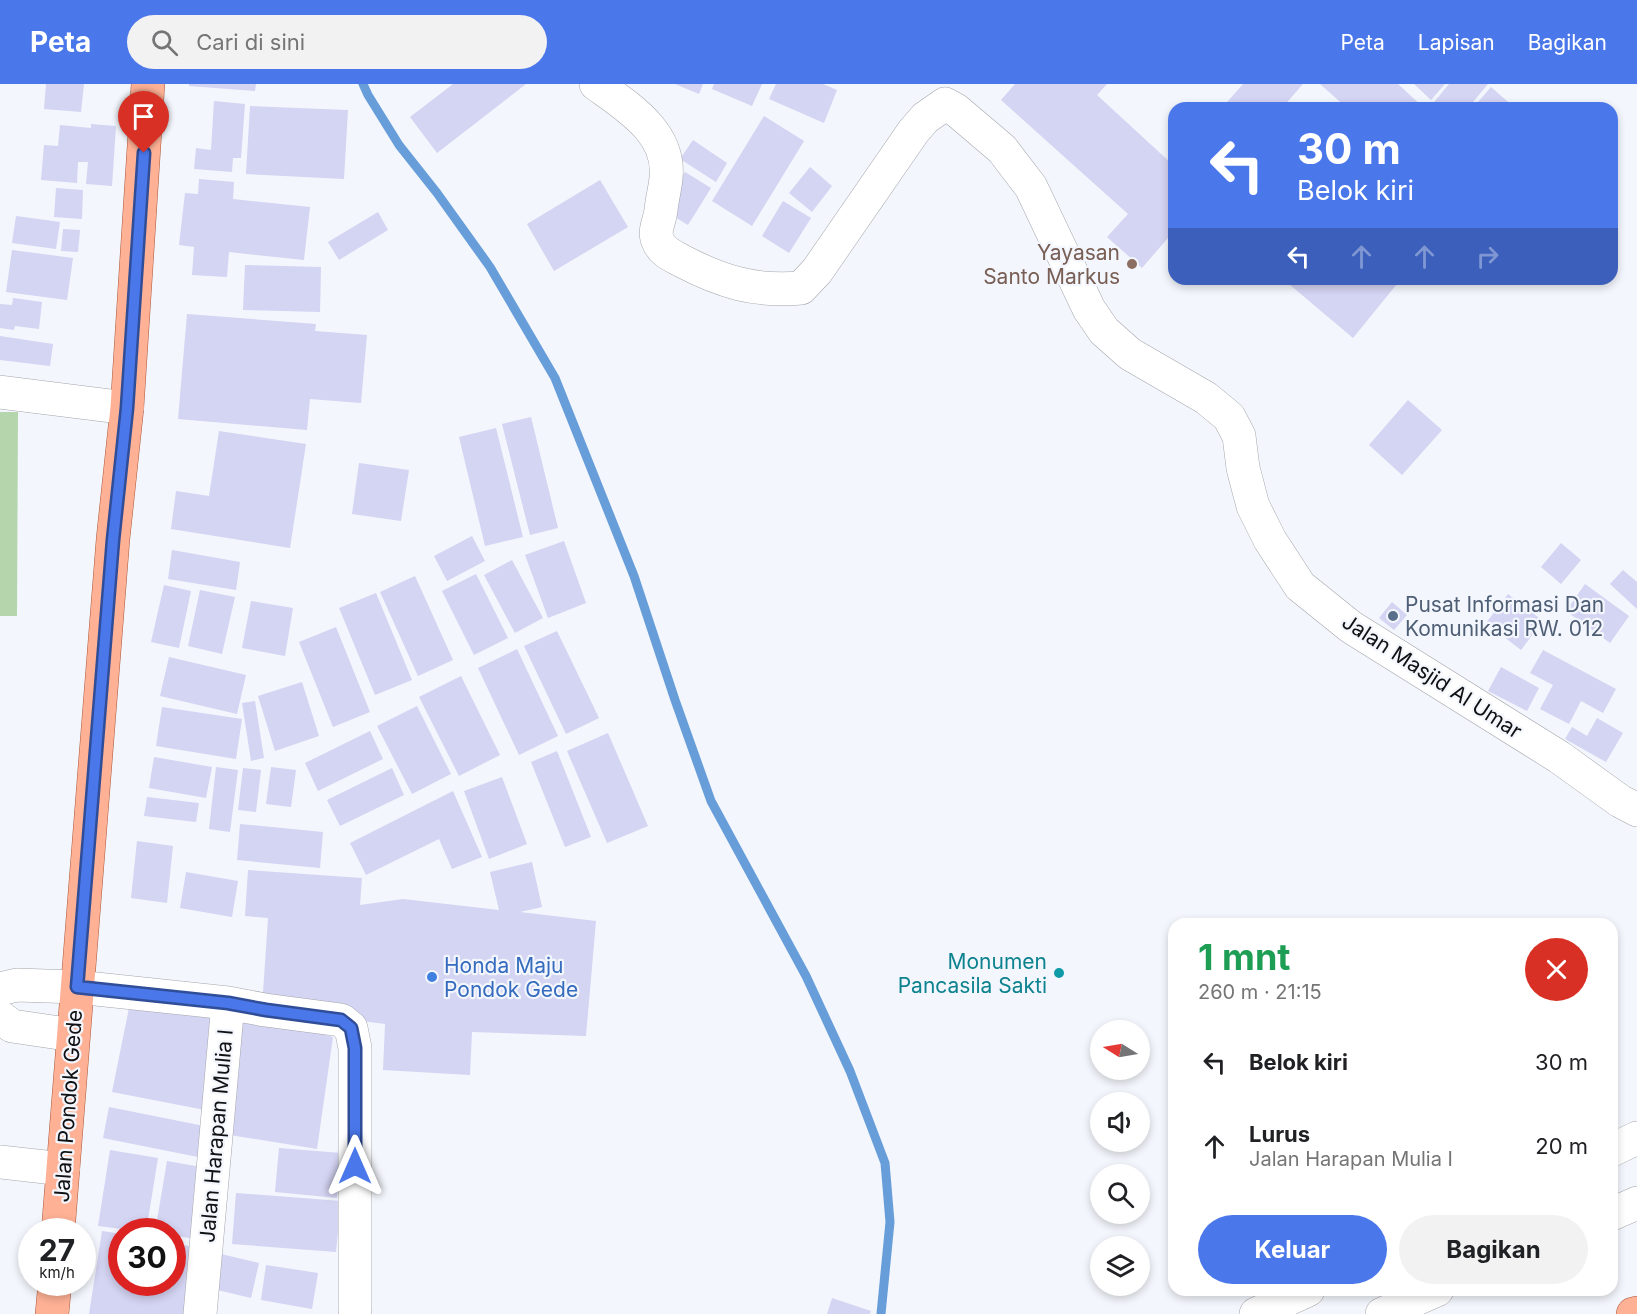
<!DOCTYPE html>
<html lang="id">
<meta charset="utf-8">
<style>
:root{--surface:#fff;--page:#f2f2f2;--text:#202124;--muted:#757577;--accent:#4a77ea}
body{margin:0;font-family:Inter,sans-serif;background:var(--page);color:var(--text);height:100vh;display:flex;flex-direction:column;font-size:22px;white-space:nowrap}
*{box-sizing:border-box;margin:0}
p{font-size:20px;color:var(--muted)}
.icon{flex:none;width:33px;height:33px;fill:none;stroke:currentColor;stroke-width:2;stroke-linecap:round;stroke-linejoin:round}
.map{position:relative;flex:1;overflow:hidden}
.drawer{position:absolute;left:1168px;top:834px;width:450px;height:378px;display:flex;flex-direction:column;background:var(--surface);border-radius:18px;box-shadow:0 3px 9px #0003}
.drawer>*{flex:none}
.guide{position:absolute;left:1168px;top:18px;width:450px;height:183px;border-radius:18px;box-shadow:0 3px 9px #0003;background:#4a77ea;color:#fff;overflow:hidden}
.needle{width:39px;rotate:281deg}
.tools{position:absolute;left:1090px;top:936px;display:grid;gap:12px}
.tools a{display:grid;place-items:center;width:60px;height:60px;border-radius:50%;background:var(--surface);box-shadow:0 3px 9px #0003;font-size:30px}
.speed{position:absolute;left:18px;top:1134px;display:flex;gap:12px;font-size:30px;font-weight:700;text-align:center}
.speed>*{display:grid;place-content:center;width:78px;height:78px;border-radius:50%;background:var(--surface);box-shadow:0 3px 9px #0003;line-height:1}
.speed small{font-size:15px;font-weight:400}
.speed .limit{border:9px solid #d22;background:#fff;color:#111}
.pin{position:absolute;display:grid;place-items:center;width:51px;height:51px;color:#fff;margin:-62px -26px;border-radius:50% 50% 50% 0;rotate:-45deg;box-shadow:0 0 6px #0007}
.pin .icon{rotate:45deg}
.me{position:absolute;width:66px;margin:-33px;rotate:0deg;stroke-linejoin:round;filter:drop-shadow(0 0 4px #0008)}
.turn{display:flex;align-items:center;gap:21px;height:126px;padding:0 30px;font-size:27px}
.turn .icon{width:78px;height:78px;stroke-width:2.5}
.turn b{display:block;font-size:42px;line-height:51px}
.lanes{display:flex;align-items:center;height:57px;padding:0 30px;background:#0003;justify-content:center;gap:30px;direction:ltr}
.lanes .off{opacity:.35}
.round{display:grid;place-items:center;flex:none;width:63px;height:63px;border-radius:32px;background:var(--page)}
.head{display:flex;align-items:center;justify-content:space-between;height:102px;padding:0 30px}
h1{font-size:36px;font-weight:700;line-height:45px;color:#1e9e55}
.button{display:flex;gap:12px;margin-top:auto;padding:12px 30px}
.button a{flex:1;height:69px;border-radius:36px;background:var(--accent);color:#fff;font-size:24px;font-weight:700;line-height:69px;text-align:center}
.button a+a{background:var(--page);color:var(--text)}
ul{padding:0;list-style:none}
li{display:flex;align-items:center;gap:18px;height:84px;padding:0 30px}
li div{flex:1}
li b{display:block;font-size:22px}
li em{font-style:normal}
header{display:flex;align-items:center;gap:36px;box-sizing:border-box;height:84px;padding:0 30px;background:var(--accent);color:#fff}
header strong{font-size:28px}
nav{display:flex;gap:33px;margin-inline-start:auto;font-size:21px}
.search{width:420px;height:54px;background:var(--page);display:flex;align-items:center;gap:15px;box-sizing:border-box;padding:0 21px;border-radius:33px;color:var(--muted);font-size:22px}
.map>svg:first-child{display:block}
</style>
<header>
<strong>Peta</strong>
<div class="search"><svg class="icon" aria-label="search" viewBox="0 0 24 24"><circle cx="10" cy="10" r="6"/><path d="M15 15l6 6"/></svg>Cari di sini</div>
<nav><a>Peta</a><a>Lapisan</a><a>Bagikan</a></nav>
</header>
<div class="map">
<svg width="1637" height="1230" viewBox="0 0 1637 1230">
<rect width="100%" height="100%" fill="#f3f6fc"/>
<path fill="#b5d5ac" d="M0 328H18L17 532H0Z"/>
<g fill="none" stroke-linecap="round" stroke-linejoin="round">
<path stroke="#679dd9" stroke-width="9" d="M363 0 368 11 399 61 437 109 490 183 555 294 634 492 675 616 711 717 806 892 850 987 885 1079 890 1138 881 1230"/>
</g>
<path fill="#d4d4f3" d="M46 0H84L81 28 44 25Z
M189 0H256L255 7 189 2Z
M453 0H526L437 69 410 33Z
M675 0H703L699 10Z
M714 0H762L752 22 712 5Z
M776 0H823L837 6 824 39 769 15Z
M1015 0H1107L1097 11 1172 80 1174 77V147L1142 184 1107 153 1128 130 1001 16Z
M1243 0H1303L1282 24H1222Z
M1320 0H1398L1424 24H1347Z
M1414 0H1445L1431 16Z
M1449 0H1488L1468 24H1429Z
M1491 3 1515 24H1473Z
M214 17 245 20 241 74H233L232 88 194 85 196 64 211 66Z
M250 22 348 26 344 95 246 90Z
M764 32 804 57 752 142 712 117Z
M91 40 116 42 112 102 86 100 88 78H78L77 99 41 96 44 61 58 62 60 41 91 44Z
M693 56 727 79 716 98 680 75Z
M810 83 832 102 812 128 789 109Z
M685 88 711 104 688 141 662 125Z
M199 95 234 98 233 115 310 123 304 176 229 168 227 193 192 191 194 163 179 161 185 109 198 110Z
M600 96 628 143 554 187 527 140Z
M56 104 83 106 82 135 54 133Z
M783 117 811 134 789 169 762 152Z
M378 128 388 146 339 176 328 158Z
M16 132 60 138 56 165 12 159Z
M63 145 80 146 78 168 61 167Z
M12 166 73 174 67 216 6 208Z
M245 181 321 183 320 228 243 226Z
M1283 195H1401L1353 254Z
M13 214 42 218 39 245 15 242 14 246 0 244V220L12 221Z
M187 230 316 240 315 247 367 251 361 319 310 315 307 346 178 335Z
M0 252 53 260 50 282 0 276Z
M1408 316 1442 346 1402 391 1369 361Z
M531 333 558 444 530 451 502 340Z
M496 344 523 453 485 462 459 353Z
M219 347 306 360 290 464 171 445 176 407 209 412Z
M359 379 409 386 401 437 352 430Z
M472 452 485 477 447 497 434 472Z
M564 457 586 519 548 534 525 471Z
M1561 459 1581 476 1561 500 1541 483Z
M172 466 240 478 236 506 168 495Z
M512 476 543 534 515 549 484 491Z
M1623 486 1637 498V525L1610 500Z
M476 490 508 554 474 571 442 507Z
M415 492 453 576 418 592 380 508Z
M1585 500 1629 532 1610 559 1566 527Z
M164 501 191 507 179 564 151 558Z
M200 506 235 513 222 570 188 562Z
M376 509 412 596 375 611 339 524Z
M1508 510 1543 537 1521 566 1486 539Z
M251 517 293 524 285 572 242 564Z
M1392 518 1407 531 1394 546 1379 534Z
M336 543 370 628 333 643 299 558Z
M557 547 599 634 566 650 524 562Z
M517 565 558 652 519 671 478 584Z
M1543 566 1616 605 1603 629 1581 617 1569 640 1540 625 1553 601 1530 589Z
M169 573 246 591 237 630 160 612Z
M1501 583 1539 604 1527 627 1488 607Z
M461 592 500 671 459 692 419 613Z
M302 598 319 652 275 667 258 612Z
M255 617 264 674 251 677 242 619Z
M417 622 451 690 412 710 377 642Z
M162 623 242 635 236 675 156 662Z
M1597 634 1623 649 1606 678 1565 655 1572 643 1587 652Z
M370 647 383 675 318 707 305 679Z
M608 649 648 742 607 759 567 667Z
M557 667 591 753 565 763 531 678Z
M154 673 212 683 206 714 149 704Z
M216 683 238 686 230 748 209 745Z
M271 683 296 686 291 723 266 720Z
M243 684 261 686 256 728 238 726Z
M392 684 404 711 340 742 327 716Z
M502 693 527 760 489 775 464 707Z
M453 707 482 773 452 785 439 755 366 791 350 759Z
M147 713 199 719 196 738 144 732Z
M240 740 323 748 320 784 237 776Z
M137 757 173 762 167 819 131 814Z
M532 778 542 823 520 828 596 837 586 952 472 948 470 991 383 986 385 940 262 924 268 834 245 832 248 786 362 794 360 821 403 815 499 826 490 788Z
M186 788 238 797 232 833 180 824Z
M131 914 223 932 205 1026 112 1008Z
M235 927 333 953 317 1065 218 1049Z
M109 1023 209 1043 203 1074 103 1054Z
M279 1064 341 1069 337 1114 275 1108Z
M110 1066 158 1074 146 1148 98 1142Z
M167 1077 207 1084 195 1155 172 1151V1148H155Z
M236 1109 341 1117 336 1168 232 1160Z
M102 1147 122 1150V1198H172V1159L200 1164 189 1230H89Z
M221 1170 259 1179 251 1214 213 1205Z
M266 1181 318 1189 312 1225 261 1216Z
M832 1214 871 1227 870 1230H827Z"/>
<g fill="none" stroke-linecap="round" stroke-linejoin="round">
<g stroke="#a4a6ac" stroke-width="34">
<path id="minor" d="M596 0C628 23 671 49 666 94 665 105 662 115 661 126 660 137 653 147 658 157 662 168 673 172 682 177 722 198 755 208 801 204L817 187 913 48 925 34 945 20 956 26 1002 65 1031 103 1089 225 1104 247 1130 270 1206 314 1229 333 1239 352 1243 384 1253 422 1270 456 1300 502 1351 543 1559 673 1620 717 1637 726
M0 308 127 324
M0 905 17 901 77 903 228 919 200 1230
M228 919 265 926 341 936 351 944 355 964V1225
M0 933 12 942 73 951
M1612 1066 1637 1054
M0 1078 63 1085
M1612 1130 1637 1119
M1256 1230 1308 1206
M1382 1230 1437 1206"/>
</g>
<g stroke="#ab573a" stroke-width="34">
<path id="major" d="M58 1148 113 455 127 324 148 0
M52 1230 55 1198
M1633 1230 1637 1229"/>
</g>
<use href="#minor" stroke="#fff" stroke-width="33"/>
<use href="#major" stroke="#feb195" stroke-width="33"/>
</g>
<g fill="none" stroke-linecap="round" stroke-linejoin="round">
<g stroke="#304d98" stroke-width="15">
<path id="route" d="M144 69 127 324 113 456 77 903 228 919 266 926 341 936 351 944 355 964V1082"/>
</g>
<use href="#route" stroke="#4a77ea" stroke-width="10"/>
</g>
<circle fill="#8d6e63" stroke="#f3f6fc" stroke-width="2" cx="1132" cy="180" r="6"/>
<circle fill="#5c6f8a" stroke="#f3f6fc" stroke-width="2" cx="1393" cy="532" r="6"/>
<circle fill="#0f9aa8" stroke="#f3f6fc" stroke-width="2" cx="1059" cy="889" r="6"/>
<circle fill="#3f7fe0" stroke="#f3f6fc" stroke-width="2" cx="432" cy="893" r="6"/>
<g text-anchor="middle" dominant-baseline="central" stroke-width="4.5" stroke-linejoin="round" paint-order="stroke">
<g font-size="21" fill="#785e54" stroke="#f3f6fc" text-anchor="end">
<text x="1120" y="168">Yayasan<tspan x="1120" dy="24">Santo Markus</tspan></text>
</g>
<g font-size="21" fill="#4e5e75" stroke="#f3f6fc" text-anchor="start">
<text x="1405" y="520">Pusat Informasi Dan<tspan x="1405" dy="24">Komunikasi RW. 012</tspan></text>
</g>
<g font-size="21" fill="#101113" stroke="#f3f6fc">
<text transform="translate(1432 592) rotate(33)">Jalan Masjid Al Umar</text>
<text transform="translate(68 1022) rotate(-86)">Jalan Pondok Gede</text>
<text transform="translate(216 1052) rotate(-85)">Jalan Harapan Mulia I</text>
</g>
<g font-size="21" fill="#0d838f" stroke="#f3f6fc" text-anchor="end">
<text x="1047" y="877">Monumen<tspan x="1047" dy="24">Pancasila Sakti</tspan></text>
</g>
<g font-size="21" fill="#366cbe" stroke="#f3f6fc" text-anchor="start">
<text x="444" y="881">Honda Maju<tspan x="444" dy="24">Pondok Gede</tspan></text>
</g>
</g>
</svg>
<div class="tools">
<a><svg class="needle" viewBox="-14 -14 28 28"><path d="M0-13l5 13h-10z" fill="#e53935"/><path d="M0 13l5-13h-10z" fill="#757577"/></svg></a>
<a><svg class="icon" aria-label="sound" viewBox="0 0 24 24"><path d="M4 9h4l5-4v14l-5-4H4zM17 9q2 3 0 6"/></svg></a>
<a><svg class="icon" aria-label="search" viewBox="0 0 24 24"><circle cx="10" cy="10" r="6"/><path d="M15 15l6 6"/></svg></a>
<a><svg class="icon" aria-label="layers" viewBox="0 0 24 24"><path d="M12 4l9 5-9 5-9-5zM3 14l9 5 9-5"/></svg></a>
</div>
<div class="speed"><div>27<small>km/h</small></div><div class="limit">30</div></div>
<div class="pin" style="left:144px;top:69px;background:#d93025"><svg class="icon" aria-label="arrive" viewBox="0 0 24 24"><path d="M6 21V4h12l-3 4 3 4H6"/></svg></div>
<svg class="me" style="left:355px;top:1082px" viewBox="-20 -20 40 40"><path d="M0-17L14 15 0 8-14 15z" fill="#4a77ea" stroke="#fff" stroke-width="4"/></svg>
<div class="guide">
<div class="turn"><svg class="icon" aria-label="left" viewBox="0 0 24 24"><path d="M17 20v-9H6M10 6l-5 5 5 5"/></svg><div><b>30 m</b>Belok kiri</div></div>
<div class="lanes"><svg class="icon" aria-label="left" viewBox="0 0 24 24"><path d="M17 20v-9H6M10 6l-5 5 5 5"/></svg><svg class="icon off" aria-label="ahead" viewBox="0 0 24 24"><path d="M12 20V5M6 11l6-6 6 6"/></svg><svg class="icon off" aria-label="ahead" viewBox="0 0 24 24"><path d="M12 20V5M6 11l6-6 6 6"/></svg><svg class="icon off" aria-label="right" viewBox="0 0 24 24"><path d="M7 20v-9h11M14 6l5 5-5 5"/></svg></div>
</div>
<section class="drawer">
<div class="head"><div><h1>1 mnt</h1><p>260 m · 21:15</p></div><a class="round" style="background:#d93025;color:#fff"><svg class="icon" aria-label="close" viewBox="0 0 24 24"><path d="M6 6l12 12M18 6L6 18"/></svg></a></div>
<ul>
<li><svg class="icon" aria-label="left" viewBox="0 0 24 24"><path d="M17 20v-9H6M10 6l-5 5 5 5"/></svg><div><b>Belok kiri</b></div><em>30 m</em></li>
<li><svg class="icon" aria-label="ahead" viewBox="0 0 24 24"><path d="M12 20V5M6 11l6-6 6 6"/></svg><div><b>Lurus</b><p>Jalan Harapan Mulia I</p></div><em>20 m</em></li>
</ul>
<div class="button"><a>Keluar</a><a>Bagikan</a></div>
</section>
</div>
